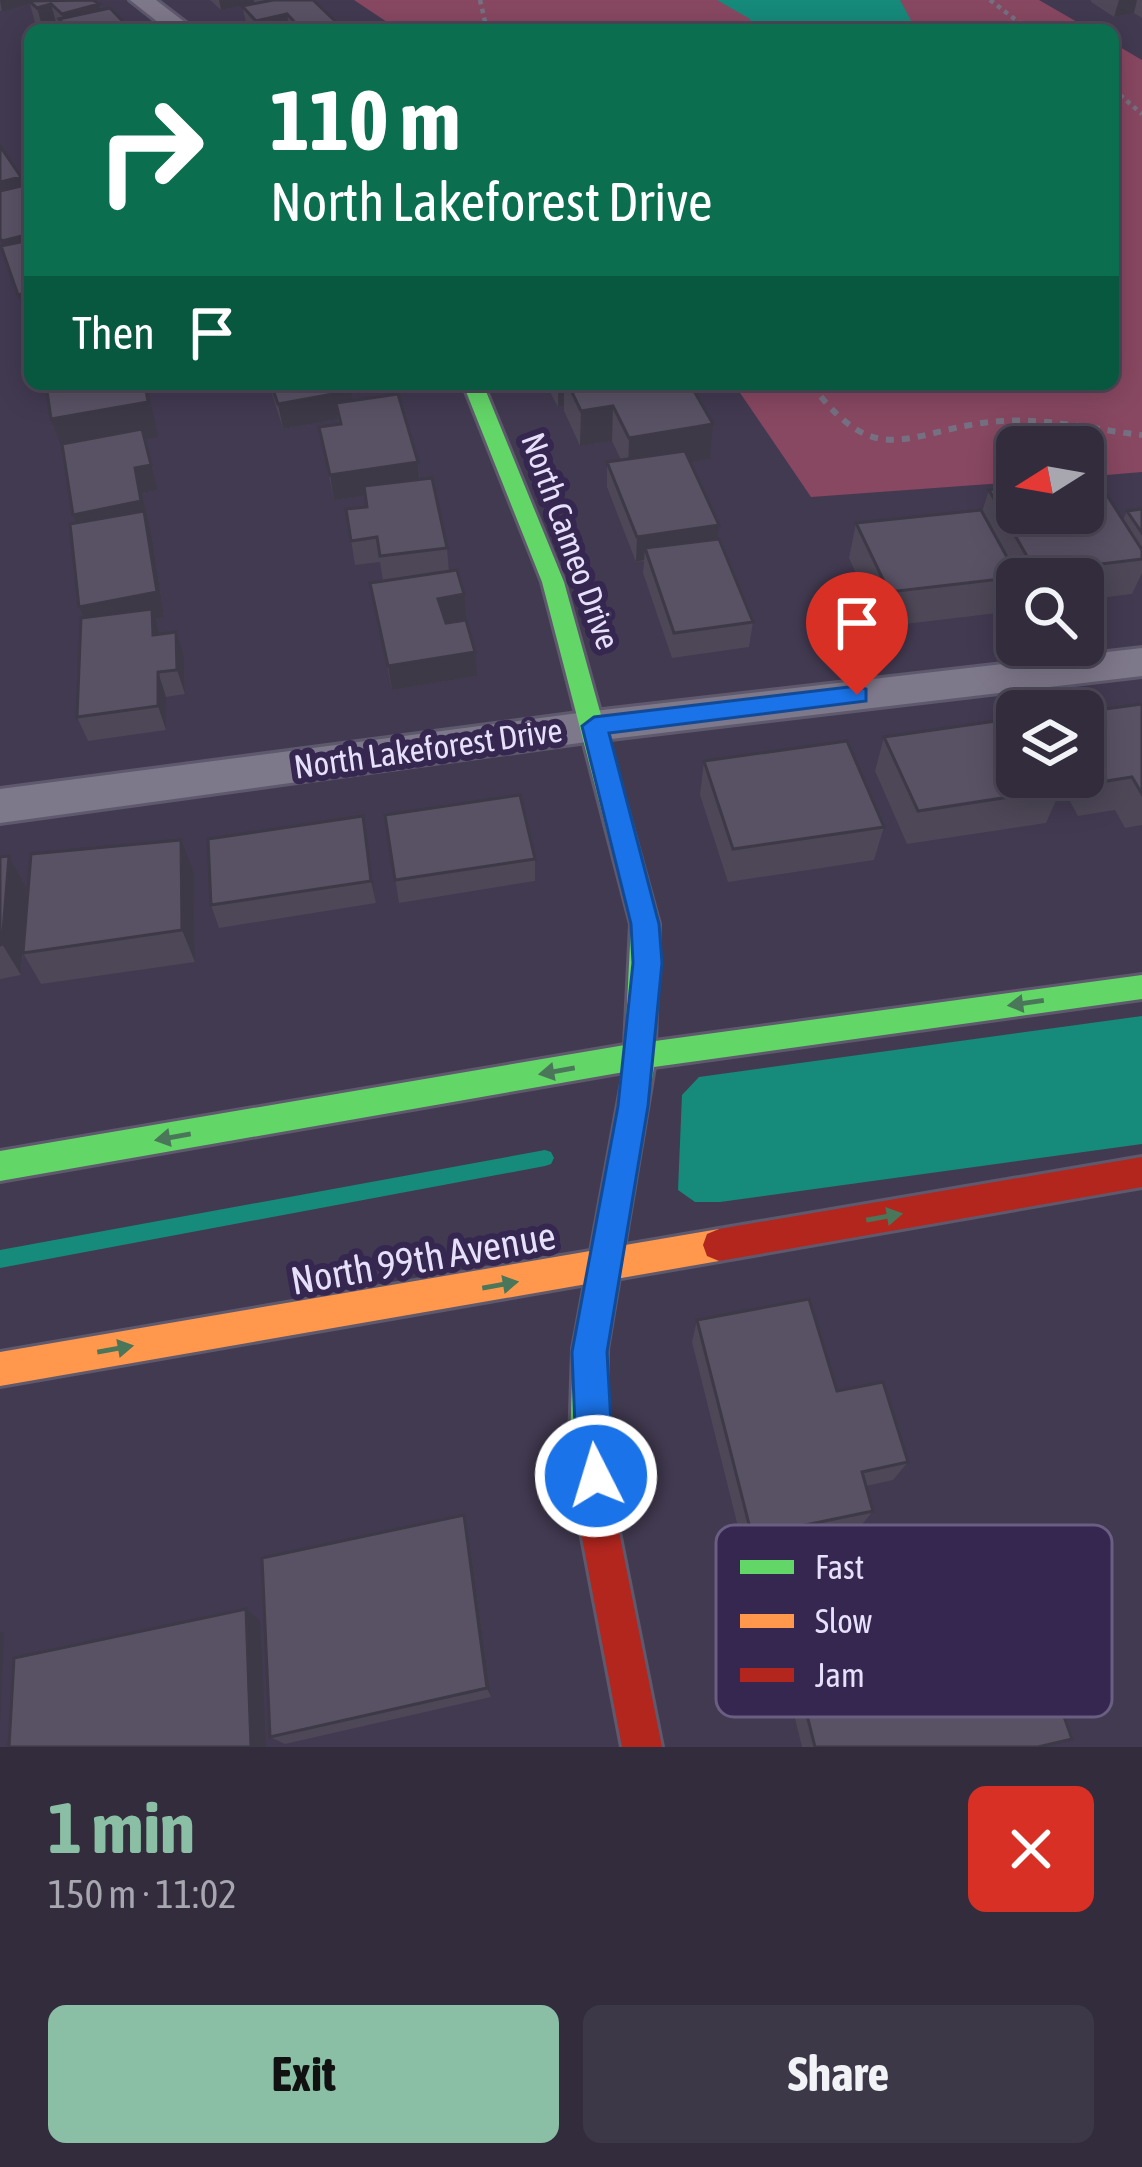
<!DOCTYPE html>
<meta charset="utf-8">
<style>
:root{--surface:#322c3d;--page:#3d3848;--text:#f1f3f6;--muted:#a8a7b0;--line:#4d4857;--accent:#8abfa5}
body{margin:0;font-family:"Asap Condensed",sans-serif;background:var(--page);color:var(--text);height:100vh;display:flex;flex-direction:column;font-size:45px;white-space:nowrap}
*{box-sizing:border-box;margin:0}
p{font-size:39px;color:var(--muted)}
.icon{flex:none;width:66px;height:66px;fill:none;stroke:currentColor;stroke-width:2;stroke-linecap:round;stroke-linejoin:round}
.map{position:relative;height:1747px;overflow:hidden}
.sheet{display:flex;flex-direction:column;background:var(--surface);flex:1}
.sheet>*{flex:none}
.top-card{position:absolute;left:24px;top:24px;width:1095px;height:366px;border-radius:18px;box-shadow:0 6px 30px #0003,0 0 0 3px var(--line);background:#0b6e4f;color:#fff;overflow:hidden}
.needle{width:78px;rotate:259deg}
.tools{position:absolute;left:996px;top:426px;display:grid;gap:24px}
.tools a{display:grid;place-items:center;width:108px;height:108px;border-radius:18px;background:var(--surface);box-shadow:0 6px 30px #0003,0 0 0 3px var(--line);font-size:60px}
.pin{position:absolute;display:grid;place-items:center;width:102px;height:102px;color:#fff;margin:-123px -51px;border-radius:50% 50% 50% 0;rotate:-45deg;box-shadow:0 0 12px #0007}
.pin .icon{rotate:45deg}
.me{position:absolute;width:132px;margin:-66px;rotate:355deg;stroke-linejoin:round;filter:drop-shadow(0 0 9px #0008)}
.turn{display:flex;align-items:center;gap:42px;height:252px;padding:0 48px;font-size:54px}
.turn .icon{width:156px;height:156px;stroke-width:2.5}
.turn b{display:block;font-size:84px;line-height:102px}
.then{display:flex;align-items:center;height:114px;padding:0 48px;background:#0003;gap:24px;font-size:45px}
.round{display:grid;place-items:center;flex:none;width:126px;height:126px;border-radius:18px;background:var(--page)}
.headline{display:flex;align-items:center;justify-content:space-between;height:204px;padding:0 48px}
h1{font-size:72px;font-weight:700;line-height:90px;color:var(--accent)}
.button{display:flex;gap:24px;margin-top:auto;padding:24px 48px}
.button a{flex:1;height:138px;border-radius:18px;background:var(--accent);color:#111;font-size:48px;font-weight:700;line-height:138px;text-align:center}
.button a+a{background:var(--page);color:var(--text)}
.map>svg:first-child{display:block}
</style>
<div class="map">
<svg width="1142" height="1747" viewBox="0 0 1142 1747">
<rect width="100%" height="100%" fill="#423a51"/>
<path fill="#884861" d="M354 0H1039L1091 30H399Z
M1113 43 1142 60V472L1083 477V447H1017V482L811 497 734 384H1113Z"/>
<path fill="#168a7b" d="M717 0H900L916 30H755L750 19Z
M1142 1016V1144L720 1202H695L678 1190 682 1095 699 1077Z"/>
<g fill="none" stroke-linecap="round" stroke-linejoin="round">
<path fill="#168a7b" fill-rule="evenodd" d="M545 1150 551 1152 554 1158 551 1164 545 1166 0 1268V1250Z"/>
<g stroke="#5f596d" stroke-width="6">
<path id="street" d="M130 0H156L195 30H168Z
M1142 648V676L594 741 0 823V789L594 711Z"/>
</g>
<g stroke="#5f596d" stroke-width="6">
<path id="fast" d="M463 384H483L564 582 659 924 655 1041 1142 975V999L654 1067 607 1349 606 1443 619 1532 613 1545 600 1551 587 1545 581 1532 570 1443 573 1349 624 1072 0 1181V1151L625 1045 631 924 542 582Z"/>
</g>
<g stroke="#5f596d" stroke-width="6">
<path id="slow" d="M719 1229 731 1234 735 1245 731 1256 719 1261 0 1386V1352Z"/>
</g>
<g stroke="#5f596d" stroke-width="6">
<path id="jam" d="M1142 1157V1187L719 1261 707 1256 703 1245 707 1234 719 1229Z
M600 1513 613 1519 619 1532 662 1747H622L581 1532 587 1519Z"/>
</g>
<path stroke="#767182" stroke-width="4.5" stroke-dasharray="4.5 4.5" stroke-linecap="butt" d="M480 0 487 30
M990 0 1029 30
M1113 89 1142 114"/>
<path stroke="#767182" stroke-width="6" stroke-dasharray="8 8" stroke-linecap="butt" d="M811 384C880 477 910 427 1002 421 1049 418 1096 430 1142 435"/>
<use href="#street" fill="#7e788b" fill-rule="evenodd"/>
<use href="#fast" fill="#63d668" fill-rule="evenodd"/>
<use href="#slow" fill="#ff974d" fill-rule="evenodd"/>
<use href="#jam" fill="#b3261e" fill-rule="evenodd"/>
</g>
<path fill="#4d4757" d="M0 0 99 4 100 10 110 8 62 30 57 26 43 29 35 23 30 4 2 12 0 10Z
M210 0H313L335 21 336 27 346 30H248L242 6 254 3 221 10Z
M1091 0H1142V18L1134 13 1114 17 1091 2Z
M269 384H377L378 390 351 394V400L418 462 420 480 447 548 449 571 466 619 445 622 477 676 392 690 370 583 383 581 380 562 355 565 346 509 367 507 365 495 334 500 324 452 319 427 339 424 338 419 283 429Z
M546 384H690L710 459 690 462 717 539 753 622 749 647 672 658 643 573 644 561 636 562 607 487V462L621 460 612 441 580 446 564 411V406L558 407Z
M158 437 145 439 158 490 142 493 152 536 164 617 156 619 160 634 184 657 185 694 166 697V730L88 741 77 717 83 618 79 607 76 523 63 451Z
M989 490 1123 520 1127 511 1142 509V573L1132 594 1083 600V579H1017V595L1014 590 1006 612 880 627 849 558 856 523 982 512Z
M1142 704V825L1125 828 1115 810 1078 816 1057 777H1083V712Z
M884 737 1061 789 1046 823 907 844 875 771Z
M704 761 884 827 874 860 728 882 700 795Z
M385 815 535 859V881L399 903Z
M363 816 376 903 219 928 211 905Z
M9 856 27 888 23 952 194 873 195 962 41 984 23 953 21 975 0 979V857Z
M697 1320 837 1391 908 1462 893 1480 866 1486 873 1511 860 1527 744 1551 692 1342Z
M468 1531 491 1697 285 1744 270 1737Z
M814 1571 1072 1739 1042 1747H802L780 1657 790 1647 818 1640 803 1585Z"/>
<path fill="#3e3947" d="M0 0H33L29 1 30 4 2 12Z
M219 0H254V3L221 10Z
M1119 0H1137L1134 13 1114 17Z
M51 4 57 26 43 29 37 8Z
M99 4 104 26 66 27 62 14Z
M287 14 290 30H258L256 21Z
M335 21 336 30H301L300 28Z
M21 177 29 201 0 208V182Z
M30 234V260L10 265 2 241Z
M30 292V318L27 319 18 295Z
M145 384H147L158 437 145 439 158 490 142 493 152 536 164 617 156 619 160 634 161 660 88 631 79 607 82 540 73 515 64 454 51 419Z
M344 384H377L378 390 351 394 354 416 336 403 338 419 283 429 278 404Z
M558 384H564V406L558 407Z
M613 406 612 441 580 446 581 411Z
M713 424 710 459 628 473 629 438Z
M418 462 420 487 334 500 330 475Z
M719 525 716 550 645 548 644 560 636 562 637 537Z
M464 594 466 619 441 623 438 599Z
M176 632 184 657 185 694 177 670Z
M475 652 477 676 392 690 388 666Z
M158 672 166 697V730L158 706Z
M363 816 367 839 376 903 371 881Z
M181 840 194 873 195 962 182 930Z
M9 856 27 888 21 975 2 944Z
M464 1515 468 1531 491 1697 487 1688Z
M246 1609 260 1621 266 1747H251Z
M0 1632 4 1633 0 1725Z"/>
<path fill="#595265" stroke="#3e3947" stroke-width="3" d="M93 0 99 4 62 14 51 4 37 8 29 1Z
M273 0H313L335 21 300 28 287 14 256 21 242 6Z
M110 8 131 30H61L67 28 59 19Z
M341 26 346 30H322Z
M0 146 21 177 0 182Z
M25 185 30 192V234L2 241 0 238V191Z
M30 240V292L18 295 1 246Z
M30 299V337L24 300Z
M46 384H145L148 402 51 419Z
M271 384H347L350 391 278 404Z
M568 384H690L713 424 629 438 613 406 581 411Z
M398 394 418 462 330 475 319 427 341 424 336 403Z
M142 429 151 465 135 468 141 501 73 515 62 444Z
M685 451 719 525 637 537 607 462Z
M432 478 447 548 380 556 377 537 351 541 346 509 367 507 364 486Z
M1096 478 1142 550V559L1036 572 989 490 1017 487V513H1083V480Z
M1142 509V533L1127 511Z
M981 510 1018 577 889 592 856 523Z
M144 511 157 592 79 607 70 524Z
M719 539 753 622 674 633 645 548Z
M457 570 464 594 438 599 446 623 466 620 475 652 388 666 370 583Z
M152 609 153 635 176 632 177 670 158 672V706L77 717 81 618Z
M1142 704V794L1132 777 1094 783 1083 763V712Z
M1017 718V777H1054L1061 789 918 811 884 737Z
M847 741 884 827 733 849 704 761Z
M520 795 535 859 395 880 385 815Z
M363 816 371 881 211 905 208 839Z
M181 840 182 930 23 953 31 854Z
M9 856 2 944 0 945V857Z
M809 1299 837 1391 883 1382 908 1462 862 1472 873 1511 752 1536 697 1320Z
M464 1515 487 1688 270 1737 262 1558Z
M998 1531 1072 1739 1038 1747H815L790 1647 832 1637 814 1571Z
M246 1609 251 1747H9L14 1658Z"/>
<defs><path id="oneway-solid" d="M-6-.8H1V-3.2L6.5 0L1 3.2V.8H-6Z" transform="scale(3)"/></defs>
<g fill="#4a765a">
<use href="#oneway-solid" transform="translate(1026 1003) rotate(172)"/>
<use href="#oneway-solid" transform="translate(557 1071) rotate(170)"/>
<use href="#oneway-solid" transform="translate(173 1137) rotate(170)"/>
<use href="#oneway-solid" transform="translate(884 1217) rotate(-10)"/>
<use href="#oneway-solid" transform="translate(500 1285) rotate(-10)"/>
<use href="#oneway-solid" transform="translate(115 1349) rotate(-10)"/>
</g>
<path fill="#1a73e8" stroke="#114b97" stroke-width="3" d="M857 686 866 689V701L609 733 659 924 662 963 648 1106 607 1352 614 1476 608 1489 596 1494 583 1489 577 1476 572 1352 618 1106 633 963 631 924 582 726 594 717Z"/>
<g text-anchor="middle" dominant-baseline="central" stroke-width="12" stroke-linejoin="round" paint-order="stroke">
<g font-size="33" fill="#e7e0fa" stroke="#35274f">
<text transform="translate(571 541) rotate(70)">North Cameo Drive</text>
<text transform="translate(428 748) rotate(-8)">North Lakeforest Drive</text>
</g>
<g font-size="39" fill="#e7e0fa" stroke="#35274f">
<text transform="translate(423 1258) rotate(-10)">North 99th Avenue</text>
</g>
</g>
<rect x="716" y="1525" width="396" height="192" rx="18" fill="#35274f" stroke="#6a5e82" stroke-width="3"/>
<rect x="740" y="1560" width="54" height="14" fill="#63d668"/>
<rect x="740" y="1614" width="54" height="14" fill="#ff974d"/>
<rect x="740" y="1668" width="54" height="14" fill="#b3261e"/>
<g font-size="33" fill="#e7e0fa">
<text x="815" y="1579">Fast</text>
<text x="815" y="1633">Slow</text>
<text x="815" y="1687">Jam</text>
</g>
</svg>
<div class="tools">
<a><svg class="needle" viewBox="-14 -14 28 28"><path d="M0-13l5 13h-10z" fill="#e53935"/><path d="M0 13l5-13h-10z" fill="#a8a7b0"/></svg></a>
<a><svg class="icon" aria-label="search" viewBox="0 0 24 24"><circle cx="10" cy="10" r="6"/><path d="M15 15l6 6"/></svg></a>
<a><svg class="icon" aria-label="layers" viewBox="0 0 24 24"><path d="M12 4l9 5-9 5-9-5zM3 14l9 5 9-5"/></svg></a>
</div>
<div class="pin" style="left:857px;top:695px;background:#d93025"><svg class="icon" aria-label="arrive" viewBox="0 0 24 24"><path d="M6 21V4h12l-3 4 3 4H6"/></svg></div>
<svg class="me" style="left:596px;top:1476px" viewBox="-20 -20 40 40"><circle r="17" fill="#1a73e8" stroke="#fff" stroke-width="3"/><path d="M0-11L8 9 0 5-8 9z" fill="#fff"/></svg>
<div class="top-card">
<div class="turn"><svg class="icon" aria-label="right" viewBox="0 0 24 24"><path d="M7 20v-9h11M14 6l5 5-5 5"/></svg><div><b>110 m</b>North Lakeforest Drive</div></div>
<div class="then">Then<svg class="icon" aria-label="arrive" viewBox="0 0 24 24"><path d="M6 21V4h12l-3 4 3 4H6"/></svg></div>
</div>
</div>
<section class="sheet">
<div class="headline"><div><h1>1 min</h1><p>150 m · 11:02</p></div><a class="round" style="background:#d93025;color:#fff"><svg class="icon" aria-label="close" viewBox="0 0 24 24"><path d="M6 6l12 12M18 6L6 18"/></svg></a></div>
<div class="button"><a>Exit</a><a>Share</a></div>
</section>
